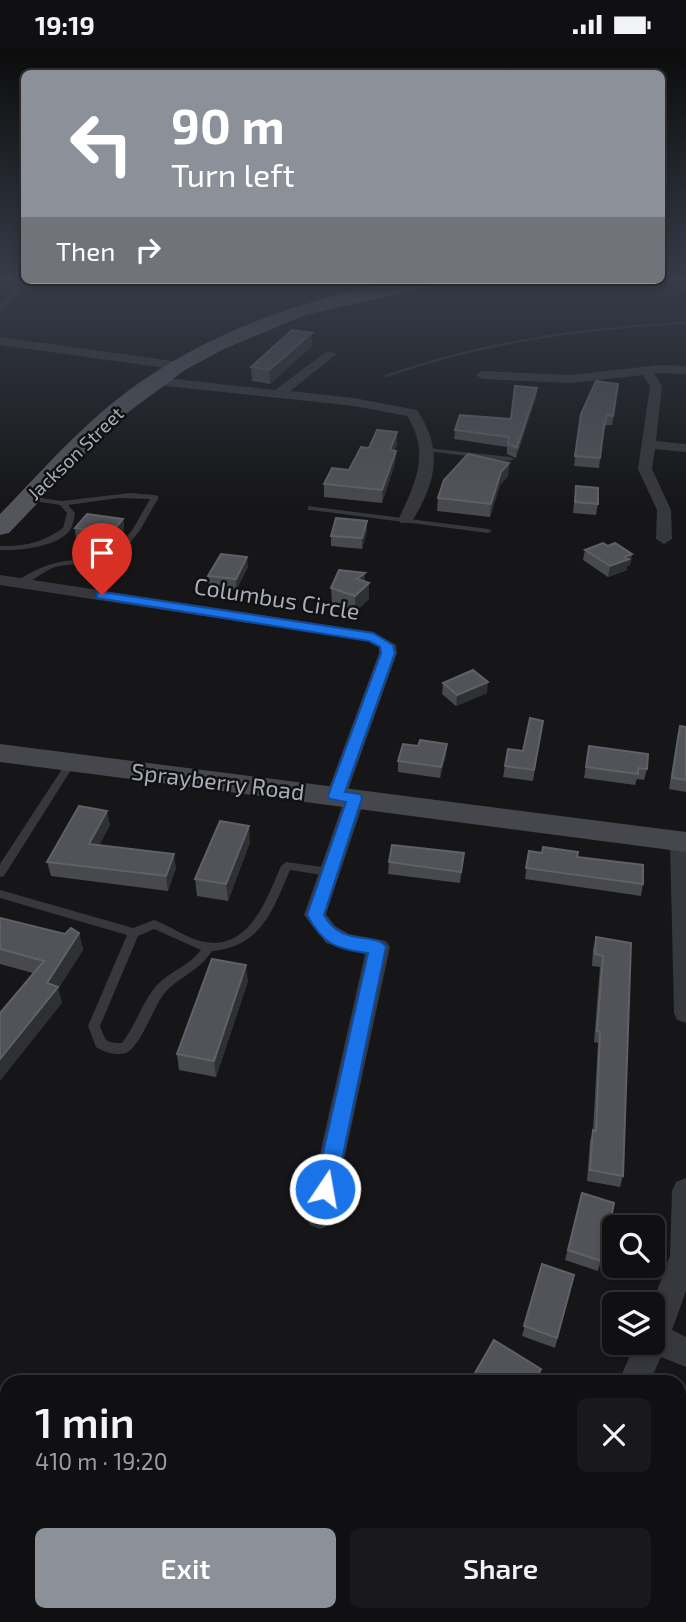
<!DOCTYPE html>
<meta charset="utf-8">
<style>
:root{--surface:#101012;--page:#19191b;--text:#f1f3f6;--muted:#9c9d9f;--line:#303032;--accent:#8c9099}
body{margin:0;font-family:"Exo 2",sans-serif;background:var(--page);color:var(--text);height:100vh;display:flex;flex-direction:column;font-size:26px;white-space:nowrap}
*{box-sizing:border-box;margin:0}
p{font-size:23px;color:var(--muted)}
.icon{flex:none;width:38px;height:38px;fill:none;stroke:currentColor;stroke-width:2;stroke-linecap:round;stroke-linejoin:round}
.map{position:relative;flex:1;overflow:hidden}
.drawer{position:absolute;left:0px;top:1326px;width:686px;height:247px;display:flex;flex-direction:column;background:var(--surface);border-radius:21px 21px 0 0;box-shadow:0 4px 10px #0003,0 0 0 2px var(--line)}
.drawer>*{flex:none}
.guide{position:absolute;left:21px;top:21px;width:644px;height:214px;border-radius:10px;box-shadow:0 4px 10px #0003,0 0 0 2px var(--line);background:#8c9099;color:#fff;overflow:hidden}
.controls{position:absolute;left:602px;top:1166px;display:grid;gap:14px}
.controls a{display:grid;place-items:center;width:63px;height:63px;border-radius:10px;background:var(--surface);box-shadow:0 4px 10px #0003,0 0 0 2px var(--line);font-size:35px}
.pin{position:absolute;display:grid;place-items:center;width:60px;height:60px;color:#fff;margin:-72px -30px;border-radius:50% 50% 50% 0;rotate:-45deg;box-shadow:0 0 7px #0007}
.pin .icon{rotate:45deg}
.me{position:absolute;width:77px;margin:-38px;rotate:12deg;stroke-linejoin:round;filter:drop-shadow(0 0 5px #0008)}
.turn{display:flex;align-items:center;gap:24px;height:147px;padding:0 35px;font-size:32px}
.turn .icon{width:91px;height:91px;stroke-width:2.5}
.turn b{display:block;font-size:49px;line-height:60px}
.then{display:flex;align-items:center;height:66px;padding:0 35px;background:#0003;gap:14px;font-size:26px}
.round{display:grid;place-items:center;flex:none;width:74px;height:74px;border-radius:10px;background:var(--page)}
.overview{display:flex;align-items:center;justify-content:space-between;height:119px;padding:0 35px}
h1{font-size:42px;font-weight:600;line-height:52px}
.action{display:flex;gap:14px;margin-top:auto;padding:14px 35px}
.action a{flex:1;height:80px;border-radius:10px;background:var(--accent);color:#fff;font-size:28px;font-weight:600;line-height:80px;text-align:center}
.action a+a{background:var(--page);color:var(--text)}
.status{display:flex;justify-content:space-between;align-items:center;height:49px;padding:0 35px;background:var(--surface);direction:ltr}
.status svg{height:19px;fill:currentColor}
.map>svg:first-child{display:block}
</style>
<div class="status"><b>19:19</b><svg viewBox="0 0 49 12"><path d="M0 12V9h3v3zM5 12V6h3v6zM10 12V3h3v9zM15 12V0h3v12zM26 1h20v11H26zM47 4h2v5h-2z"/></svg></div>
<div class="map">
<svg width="686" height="1573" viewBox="0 0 686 1573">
<rect width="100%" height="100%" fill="#161618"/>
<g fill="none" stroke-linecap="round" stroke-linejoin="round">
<path stroke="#2c353c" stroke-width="2.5" d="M386 327C484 293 583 279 686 274"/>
<path fill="#37383d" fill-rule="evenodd" d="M601 233H608L609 234 606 236Z
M675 233H681L686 236V240Z
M428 399 510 408 514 410 510 412 426 402V400Z
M130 444 155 446 159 448 140 481 113 516C92 518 72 512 52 519 41 524 29 536 17 536V532C48 511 71 509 108 511L133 480 150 450 118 449 68 456 75 464C74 469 73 477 70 481 58 498 19 502 0 501V497C25 498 43 493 63 479L67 464 60 456 27 451V447L62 452Z
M308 457 488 480 492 482 488 484 311 461H308Z
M71 710 76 713 4 827 0 828V815L68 711Z
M286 813 329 819 334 823 329 827 290 821C273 861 261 898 212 902 197 925 174 929 161 949 153 961 139 999 126 1004 116 1007 104 1003 96 998L88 977 127 886 0 849V841L133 879 154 871C171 877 187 890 205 893 250 901 267 849 281 817ZM154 880 201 901C189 917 170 922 157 936 142 953 136 976 122 994 105 994 106 992 100 977L138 887Z"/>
<path fill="#37383d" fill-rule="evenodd" d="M24 233H35L0 263V254Z
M0 288 180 313 186 317 180 321 0 296Z
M327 302 337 305 290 342 354 349 417 361C444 401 436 434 411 474H401L398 471C415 435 431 404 407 367L354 357 157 336 151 332 157 328 275 341Z
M659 316 686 317V325L654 324 662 337 656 392 686 395V403L655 400 652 420 671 461 672 490 664 495 656 490 657 461 638 420 650 337 643 326 571 334 482 330 476 326 482 322 571 326Z
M0 526 373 583 396 596 397 604 346 747 355 742 365 749 326 865 335 877 349 885 386 892 390 898 330 1176 320 1180 310 1176 306 1167 365 905 326 894 304 866 345 749 336 754 326 747 379 604V598L368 592 0 536Z
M681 785 686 786V974L677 971 674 964 670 792 674 787Z
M686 1129V1242L672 1281 686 1288V1318L661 1308 649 1334H618L636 1293H653L652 1255 670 1207 672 1142 676 1133Z
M556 1566H592V1573H556Z"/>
<path fill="#45474d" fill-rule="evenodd" d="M0 695 686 783V803L0 713Z"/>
<path fill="#53555c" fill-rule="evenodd" d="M399 233H436L433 237 305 266 224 300 185 321 115 373 9 484 0 486V465C43 421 85 372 136 336 214 281 306 249 399 233Z"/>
</g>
<path fill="#47494d" d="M312 297 270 335 252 332 251 318Z
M618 335 612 376H606L603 384 599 419 574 417 581 365Z
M537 339 536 348 516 409 507 405V398L454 390 455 381 511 370Z
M397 383V395L394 402H396L395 414 382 454 324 448V435L349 421 369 399Z
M509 414 508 427 500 436 490 468 437 462 438 449Z
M576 437 598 455 596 466 573 464Z
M123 470 124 480 113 495 76 490 75 479Z
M367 472V482L362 500 331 497V487Z
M608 497 632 505 630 516 627 517V521L608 528 583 511 585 501Z
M248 518 236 541 209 538 208 527Z
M365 524V533L369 534V550L355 563 332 555 331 539Z
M443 634 487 644 456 657 442 645Z
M543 672 533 732 503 728 505 717 523 702Z
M680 677 686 678V743L669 740 677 688Z
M589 697 647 720 644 731 637 730 635 736 584 729Z
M446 706 440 729 398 723V712Z
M110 776 99 796 176 819 168 842 51 827 47 813Z
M250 793 228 852 197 847 195 830Z
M529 802 577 808 643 835 641 847 525 830Z
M464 804 460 834 388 825 389 813Z
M0 869 65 885 79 884 83 901 58 940 62 954 33 924 0 915Z
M596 888 631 894 623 1127 620 1138 587 1132 590 1092 593 1081 598 994 594 993 600 918 592 917 593 900Z
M248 932 216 1028 179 1021 177 1005Z
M582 1144 609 1179 610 1197 606 1208 602 1207 598 1222 565 1211Z
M542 1215 574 1226 555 1299 522 1287Z
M541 1320 537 1334 474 1333 475 1324Z
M0 1423 7 1424V1487L0 1485Z
M686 1451V1467L683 1466Z
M669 1566H679L686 1573H669Z"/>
<path fill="#2f3033" d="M625 233H641L624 235Z
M312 284V297L270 335 269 321Z
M537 339 536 348 516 409 517 399Z
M397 383V395L389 413 390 401Z
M396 402 395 414 382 454V441Z
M509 414 508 427 500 436 490 468 491 455 501 423Z
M123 470 124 480 113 495 111 484Z
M367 472V482L362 500V489Z
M632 505 630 516 627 517V521L608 528 610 517 625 508Z
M247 508 248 518 236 541V530Z
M365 524V538L369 534V550L355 563V547L357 530Z
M488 633 487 644 456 657 457 646Z
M447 695 446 706 440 729 441 718Z
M107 762 110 776 92 810 89 795Z
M249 777 250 793 228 852 226 835Z
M174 805 176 819 168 842 166 827Z
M79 884 83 901 58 940 62 954 0 1032V1010Z
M246 916 248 932 216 1028 214 1012Z"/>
<path fill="#525359" stroke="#5f6168" stroke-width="2" d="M292 281 312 284 269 321 251 318Z
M596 332 618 335 613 367 607 366 604 377 600 409 575 407 581 365Z
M515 337 537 339 517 399 508 395 509 388 455 381 460 366 511 370Z
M377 381 397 383 390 401 396 402 382 441 324 435 332 419 349 421 361 398 369 399Z
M468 405 509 414 501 423 491 455 438 449 444 431Z
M576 437 598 439V455L575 453Z
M87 465 123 470 111 484 75 479Z
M336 469 367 472 362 489 331 487Z
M603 494 608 497 615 494 632 505 625 508 629 510 610 517 585 501Z
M221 505 247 508 236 530 208 527Z
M339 521 365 524 357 530 369 534 355 547 331 539Z
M473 621 488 633 457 646 443 634Z
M530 669 543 672 534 721 505 717 508 700 523 702Z
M680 677 686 678V731L672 729Z
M420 691 447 695 441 718 398 712 403 695 418 697Z
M589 697 648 705 647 720 638 719V725L586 718Z
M79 757 107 762 89 795 174 805 166 827 47 813Z
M220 772 249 777 226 835 195 830Z
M392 796 464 804 461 823 389 813Z
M543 798 578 803 577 808 643 816V835L526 819 529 802 542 804Z
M0 869 65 885 71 879 79 884 47 934 58 938 0 1010V964L44 912 0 900Z
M596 888 631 894 623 1127 590 1121 593 1081 596 1082 600 983 597 982 603 907 595 905Z
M212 910 246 916 214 1012 177 1005Z
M582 1144 614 1154 609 1179 613 1181 610 1197 605 1196 601 1212 568 1201Z
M542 1215 574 1226 557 1289 524 1277Z
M494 1291 541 1320 534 1334H491L475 1324Z
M0 1423 7 1424V1474L0 1472Z
M679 1517 686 1518V1573H674V1566H679Z
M445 1566H485L484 1573H445Z"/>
<linearGradient id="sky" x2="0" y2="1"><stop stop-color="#0c0c0d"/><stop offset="0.51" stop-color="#363c48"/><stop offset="1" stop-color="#363c48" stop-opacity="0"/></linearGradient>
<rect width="686" height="453" fill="url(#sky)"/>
<path fill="#1a73e8" stroke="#114b97" stroke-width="2" d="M102 543 373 584 393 596 395 604 345 743 360 745 362 749 324 866C342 899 376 882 386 898L336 1140 333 1147 325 1149 318 1147 315 1140 368 904C335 900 323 895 307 866L346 753 330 750 328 747 381 604 380 598 369 592 97 549V544Z"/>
<g text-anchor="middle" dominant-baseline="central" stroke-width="5" stroke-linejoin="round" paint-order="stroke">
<g font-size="19" fill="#a8adb8" stroke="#111113">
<text transform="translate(75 404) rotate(-44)">Jackson Street</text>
</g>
<g font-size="23" fill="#a8adb8" stroke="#111113">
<text transform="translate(277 549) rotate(9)">Columbus Circle</text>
<text transform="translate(218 732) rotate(7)">Sprayberry Road</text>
</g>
</g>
</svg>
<div class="controls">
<a><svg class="icon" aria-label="search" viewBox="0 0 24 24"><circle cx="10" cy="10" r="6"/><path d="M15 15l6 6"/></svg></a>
<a><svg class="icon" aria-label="layers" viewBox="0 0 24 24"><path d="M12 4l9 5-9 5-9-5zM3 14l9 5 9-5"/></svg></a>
</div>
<div class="pin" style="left:102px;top:546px;background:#d93025"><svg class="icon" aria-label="arrive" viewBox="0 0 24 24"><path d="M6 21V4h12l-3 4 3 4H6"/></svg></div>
<svg class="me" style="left:325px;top:1140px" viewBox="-20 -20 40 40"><circle r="17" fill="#1a73e8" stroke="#fff" stroke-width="3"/><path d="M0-11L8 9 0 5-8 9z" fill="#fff"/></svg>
<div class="guide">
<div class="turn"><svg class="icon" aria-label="left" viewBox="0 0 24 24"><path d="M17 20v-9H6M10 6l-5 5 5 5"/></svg><div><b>90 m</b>Turn left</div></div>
<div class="then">Then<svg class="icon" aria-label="right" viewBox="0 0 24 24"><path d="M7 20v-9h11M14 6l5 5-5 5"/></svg></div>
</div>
<section class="drawer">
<div class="overview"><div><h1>1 min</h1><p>410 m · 19:20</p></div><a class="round"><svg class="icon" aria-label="close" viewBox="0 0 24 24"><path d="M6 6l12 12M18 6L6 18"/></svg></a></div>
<div class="action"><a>Exit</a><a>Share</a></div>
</section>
</div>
